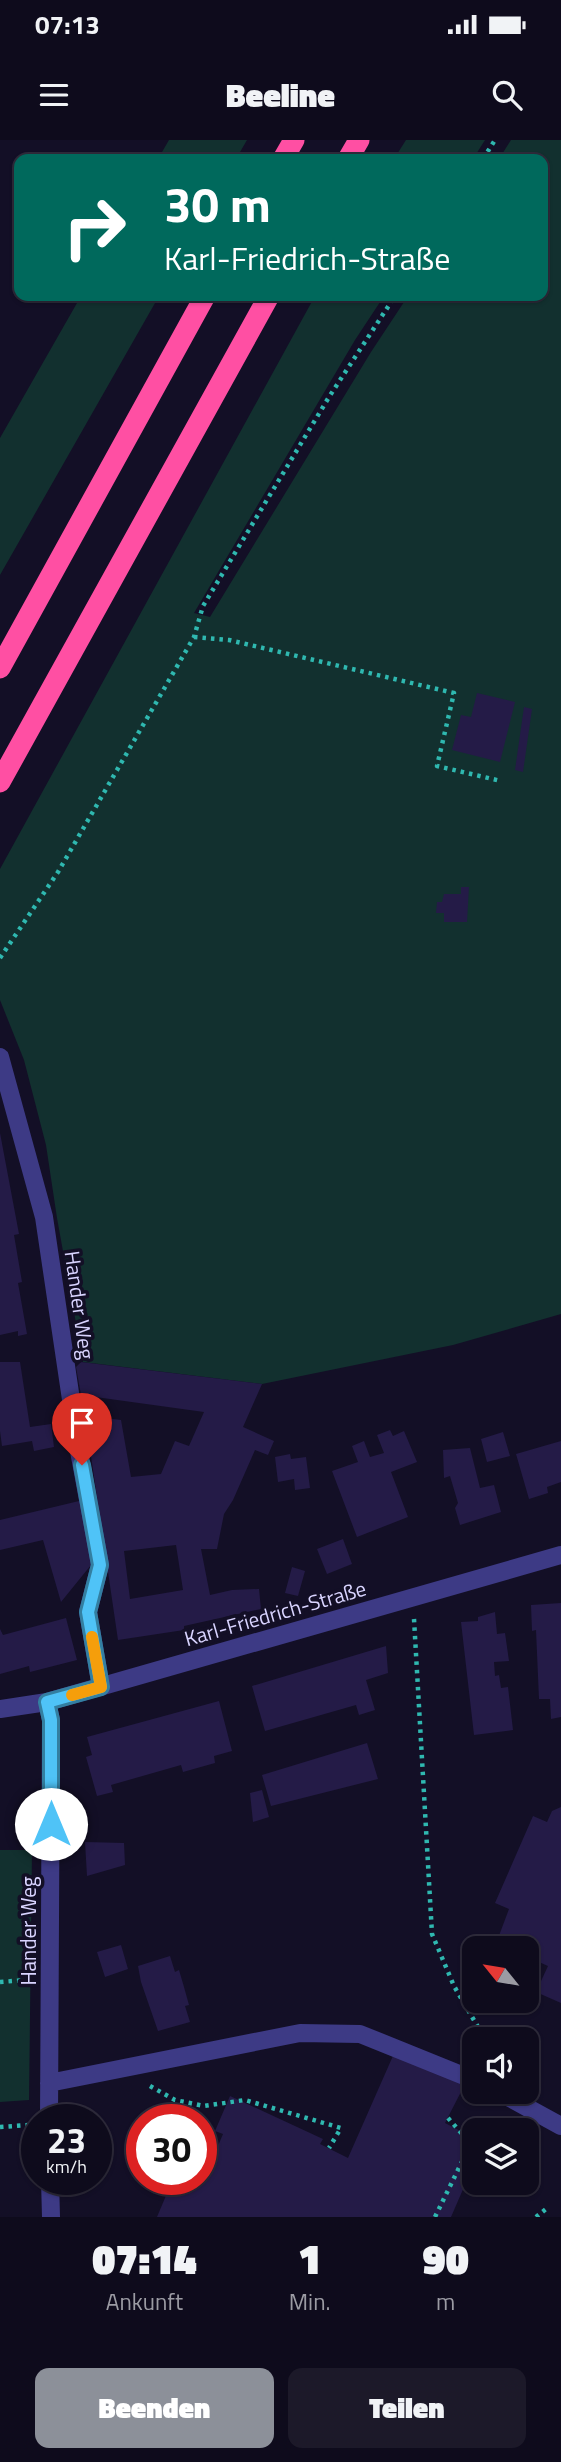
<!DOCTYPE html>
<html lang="de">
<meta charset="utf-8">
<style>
:root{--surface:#0e0b1c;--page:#1c1929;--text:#f1f3f6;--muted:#9b9ba3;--line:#2e2b3b;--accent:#8c9099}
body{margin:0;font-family:"Titillium Web",sans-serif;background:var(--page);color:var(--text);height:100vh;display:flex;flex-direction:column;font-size:26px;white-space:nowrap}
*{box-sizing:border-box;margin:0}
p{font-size:23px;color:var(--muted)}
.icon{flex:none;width:38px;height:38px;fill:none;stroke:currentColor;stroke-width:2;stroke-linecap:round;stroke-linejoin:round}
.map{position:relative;height:2077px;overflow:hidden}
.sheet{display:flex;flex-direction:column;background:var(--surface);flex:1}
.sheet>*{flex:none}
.guide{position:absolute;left:14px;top:14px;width:534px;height:147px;border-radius:14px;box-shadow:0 2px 5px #0004,0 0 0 2px var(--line);background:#00695c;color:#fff;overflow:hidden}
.needle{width:46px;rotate:300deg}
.tools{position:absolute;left:462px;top:1796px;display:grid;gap:14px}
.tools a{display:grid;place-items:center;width:77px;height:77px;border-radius:14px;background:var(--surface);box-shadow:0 2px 5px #0004,0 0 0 2px var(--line);font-size:35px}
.speed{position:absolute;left:21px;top:1964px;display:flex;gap:14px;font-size:35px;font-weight:700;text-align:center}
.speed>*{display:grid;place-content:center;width:91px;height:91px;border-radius:50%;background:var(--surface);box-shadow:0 2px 5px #0004,0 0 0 2px var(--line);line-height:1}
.speed small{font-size:18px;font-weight:400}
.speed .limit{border:10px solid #d22;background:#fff;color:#111}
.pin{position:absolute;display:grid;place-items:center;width:60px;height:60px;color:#fff;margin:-72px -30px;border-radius:50% 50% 50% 0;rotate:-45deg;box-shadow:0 0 7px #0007}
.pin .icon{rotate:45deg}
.me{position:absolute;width:77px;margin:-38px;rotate:0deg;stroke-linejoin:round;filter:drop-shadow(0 0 5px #0008)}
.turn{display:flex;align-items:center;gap:24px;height:147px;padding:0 35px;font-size:32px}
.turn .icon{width:91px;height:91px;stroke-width:2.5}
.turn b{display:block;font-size:49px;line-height:60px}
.eta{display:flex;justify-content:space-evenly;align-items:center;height:119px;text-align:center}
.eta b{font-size:42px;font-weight:800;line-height:49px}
.button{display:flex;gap:14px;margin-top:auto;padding:14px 35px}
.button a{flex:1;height:80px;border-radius:14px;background:var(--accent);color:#fff;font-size:28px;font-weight:800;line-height:80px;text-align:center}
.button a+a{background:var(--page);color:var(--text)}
.status{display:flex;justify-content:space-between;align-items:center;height:49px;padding:0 35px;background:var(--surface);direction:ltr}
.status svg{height:19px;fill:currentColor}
header{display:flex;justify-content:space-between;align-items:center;height:91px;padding:0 35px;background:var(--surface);font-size:32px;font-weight:800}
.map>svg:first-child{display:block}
</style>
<div class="status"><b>07:13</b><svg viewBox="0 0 49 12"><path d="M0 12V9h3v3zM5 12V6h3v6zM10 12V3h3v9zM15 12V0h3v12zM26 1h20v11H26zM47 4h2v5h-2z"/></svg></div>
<header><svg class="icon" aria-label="menu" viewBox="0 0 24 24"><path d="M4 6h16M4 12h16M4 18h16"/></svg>Beeline<svg class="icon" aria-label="search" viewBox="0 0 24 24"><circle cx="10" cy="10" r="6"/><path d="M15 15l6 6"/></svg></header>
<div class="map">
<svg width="561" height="2077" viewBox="0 0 561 2077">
<rect width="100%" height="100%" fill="#130f26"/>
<path fill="#12302f" d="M169 0H247L236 19H158Z
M406 0H485L473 19H394Z
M511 0H561V1174L453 1205 262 1244 83 1222 57 1078 46 1005 24 920 0 860V729L315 156H384L355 200 194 473 210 477 371 212 408 156H542V19H499Z
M81 156H159L0 435V298Z
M0 1710H32L29 1960 0 1962Z"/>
<path fill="#241b47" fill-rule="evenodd" d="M477 553 515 562 500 622 452 610 461 575 471 577Z
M524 567 532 569 523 632 515 630Z
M461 747H469L467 782H444V773H436L437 762H442L444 754H461Z
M0 993 19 1094 14 1095 22 1142 18 1143 27 1194 18 1196V1191L0 1195Z
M0 1222H20L30 1287 51 1284 54 1307 34 1311 32 1301 2 1306 0 1291Z
M81 1222 262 1244 243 1287 274 1301 268 1315 255 1310 233 1360 224 1374 217 1409H201L210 1455 232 1450 259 1449 261 1469 184 1486V1490L118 1500 86 1282 90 1276 121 1280 131 1337 161 1334 175 1301 189 1306 204 1272 81 1255 76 1227ZM176 1405 183 1450 130 1459 124 1411Z
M390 1290 393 1296 404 1291 417 1322 391 1332 408 1377 357 1397 332 1331 358 1322 352 1306 364 1301 370 1317 384 1313 377 1295Z
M503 1292 510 1316 487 1322 481 1299Z
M561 1301V1342L547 1347 548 1353 529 1359 516 1314Z
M470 1308 480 1348 494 1345 501 1372 460 1385 455 1368 458 1363 450 1336 444 1338 443 1310Z
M290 1314 291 1319 306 1317 310 1348 295 1350 294 1339 278 1342 275 1317Z
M79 1361 91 1425 61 1462 43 1400 0 1410V1380Z
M343 1399 352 1424 327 1434 317 1409Z
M292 1427 305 1431 298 1456 285 1453Z
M561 1463V1577L551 1579 550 1559H539L536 1490 532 1491 531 1465Z
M495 1472 497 1494 505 1493 509 1521 494 1522 495 1536 499 1535 501 1548 508 1547 513 1590 474 1595 461 1482 478 1481V1477Z
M66 1478 77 1520 30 1532 29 1526 0 1534V1489L3 1495Z
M386 1506 388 1533 366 1540 375 1570 359 1575 356 1565 265 1591 252 1546Z
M219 1561 232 1611 214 1616 215 1623 183 1632 181 1625 111 1645 113 1652 97 1656 86 1617 92 1615 87 1597Z
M367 1603 378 1639 271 1666 262 1635Z
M262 1650 269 1677 253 1682 250 1653Z
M561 1667V1863L536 1852 548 1826 530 1818 527 1824V1808H499L497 1801 509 1769 495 1763 533 1676 547 1682 552 1671Z
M85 1702 124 1703 125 1725 87 1736Z
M121 1805 128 1829 105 1837 97 1812Z
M170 1816 175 1832 179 1830 184 1847 189 1865 185 1866 190 1882 158 1891 141 1842 138 1826Z
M396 1909 466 1942 445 1983 474 1998V2010L465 2028 471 2031 451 2077H157L173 2039H201V2024L209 2027 223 1994 215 1991 230 1956 323 1999 320 2004 348 2018Z"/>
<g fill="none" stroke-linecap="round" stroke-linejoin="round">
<path stroke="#2fb8b0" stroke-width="4.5" stroke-dasharray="3.5 5" stroke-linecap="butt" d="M483 19 495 0
M194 497 229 500 454 553 437 626 501 641
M0 818 58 732 194 497 203 466 329 257 395 156
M414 1479 432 1794 454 1846 485 1899
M0 1842 27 1840
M150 1946 175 1960 204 1966 245 1960 341 1988 329 2008
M448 1978 471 2004
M0 1987 29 1985
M435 2077 473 1999
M536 2077 546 2069"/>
<path stroke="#3d3a85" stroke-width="18" d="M0 917 44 1077 77 1300 100 1425 88 1472 101 1547
M47 1562 51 1580 49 1979
M0 1569 47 1562 561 1415
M49 1943 300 1893 360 1894 474 1940
M497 1951 561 1986
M50 2039 51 2077"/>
<path stroke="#ff4fa3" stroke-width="21" d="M283 19 294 0
M348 19 359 0
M0 528 205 156
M0 642 269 156"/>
</g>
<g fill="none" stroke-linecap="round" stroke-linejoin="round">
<g stroke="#337fa1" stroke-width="18">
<path id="route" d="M51 1684V1580L47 1562 101 1547 88 1472 100 1425 82 1325"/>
</g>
<use href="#route" stroke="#4fc3f7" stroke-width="12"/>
<path stroke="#f59e0b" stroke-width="12" d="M72 1555 101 1547 92 1497"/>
</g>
<g text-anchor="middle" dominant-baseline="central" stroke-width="7" stroke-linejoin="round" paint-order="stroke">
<g font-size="21" fill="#d9d4ff" stroke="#130f26">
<text transform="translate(80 1165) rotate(82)">Hander Weg</text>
<text transform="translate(275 1473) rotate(-16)">Karl-Friedrich-Straße</text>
<text transform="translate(28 1791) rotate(-90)">Hander Weg</text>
</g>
</g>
</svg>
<div class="tools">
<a><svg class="needle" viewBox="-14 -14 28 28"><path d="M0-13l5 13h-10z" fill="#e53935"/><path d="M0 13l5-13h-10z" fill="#9b9ba3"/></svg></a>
<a><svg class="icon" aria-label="sound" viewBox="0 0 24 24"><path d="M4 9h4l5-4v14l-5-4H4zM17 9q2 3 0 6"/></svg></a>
<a><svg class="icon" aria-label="layers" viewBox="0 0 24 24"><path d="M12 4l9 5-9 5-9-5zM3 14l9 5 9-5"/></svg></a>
</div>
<div class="speed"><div>23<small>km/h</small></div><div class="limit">30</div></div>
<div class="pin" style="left:82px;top:1325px;background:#d93025"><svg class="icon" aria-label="arrive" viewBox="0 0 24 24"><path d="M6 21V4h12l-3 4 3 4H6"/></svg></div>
<svg class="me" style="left:51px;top:1684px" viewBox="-20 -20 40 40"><circle r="19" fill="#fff"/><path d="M0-13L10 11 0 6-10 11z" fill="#4fc3f7"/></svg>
<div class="guide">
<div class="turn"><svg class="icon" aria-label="right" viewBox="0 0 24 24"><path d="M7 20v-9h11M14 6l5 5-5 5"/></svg><div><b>30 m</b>Karl-Friedrich-Straße</div></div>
</div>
</div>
<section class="sheet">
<div class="eta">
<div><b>07:14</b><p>Ankunft</p></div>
<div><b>1</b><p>Min.</p></div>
<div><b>90</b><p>m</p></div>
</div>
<div class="button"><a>Beenden</a><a>Teilen</a></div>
</section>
